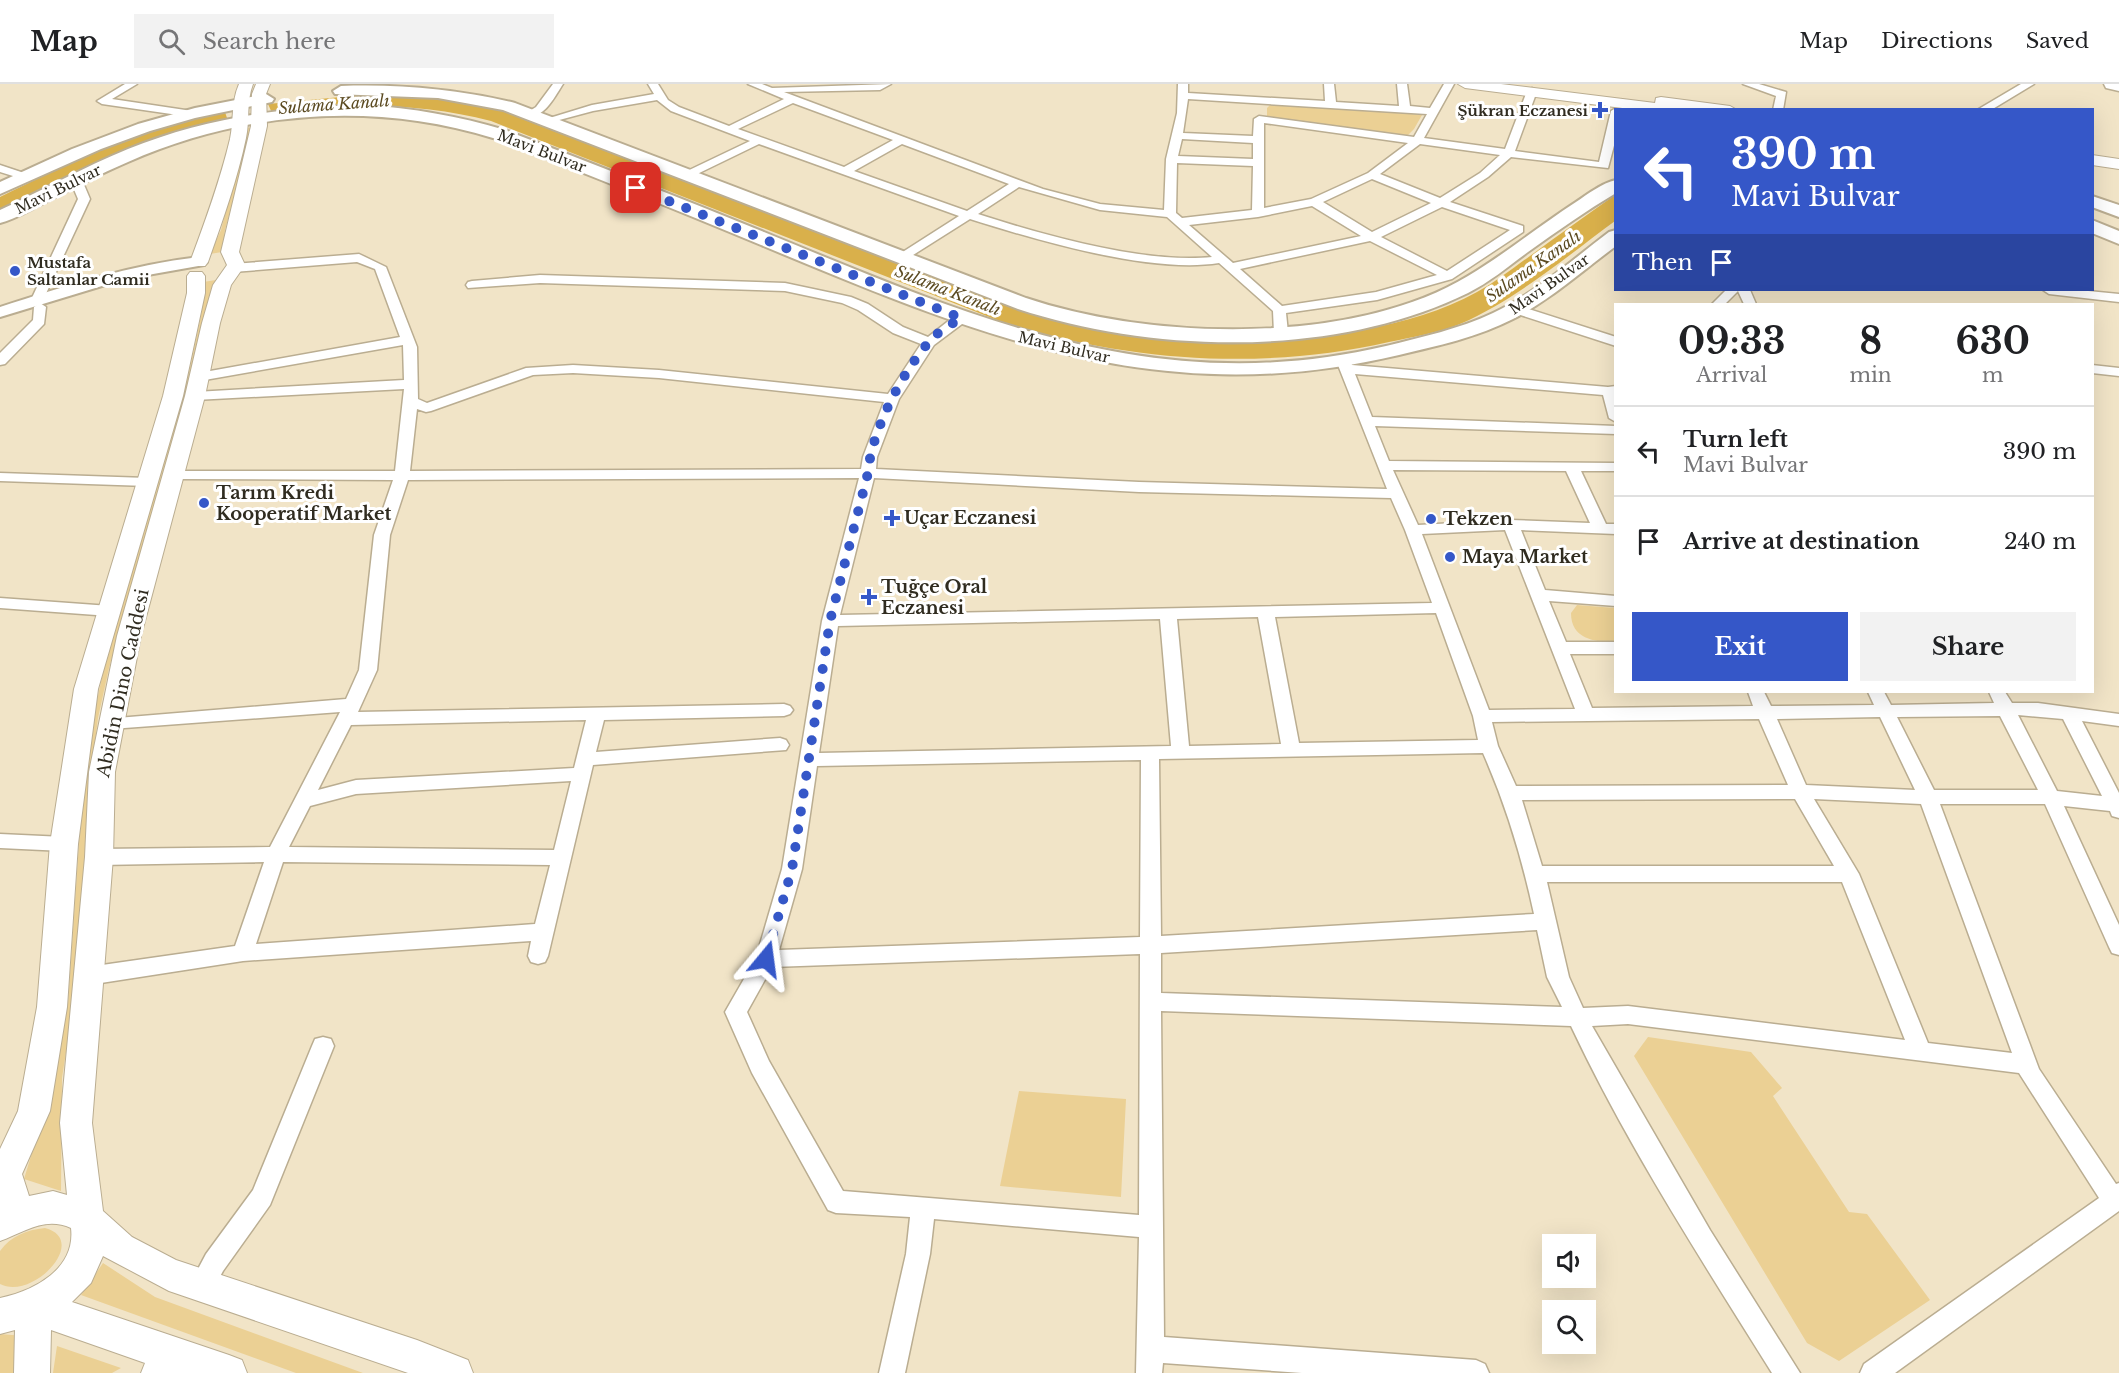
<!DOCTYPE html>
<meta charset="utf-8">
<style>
:root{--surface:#fff;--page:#f2f2f2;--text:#202124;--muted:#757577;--line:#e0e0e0;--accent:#3557c8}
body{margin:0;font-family:"Libre Baskerville",serif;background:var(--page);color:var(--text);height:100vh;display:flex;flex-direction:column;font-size:22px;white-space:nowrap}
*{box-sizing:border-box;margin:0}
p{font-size:20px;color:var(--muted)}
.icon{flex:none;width:33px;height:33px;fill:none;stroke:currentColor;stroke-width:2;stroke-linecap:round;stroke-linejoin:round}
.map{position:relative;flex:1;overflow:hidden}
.drawer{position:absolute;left:1614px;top:219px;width:480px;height:390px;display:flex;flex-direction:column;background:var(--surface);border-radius:0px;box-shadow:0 6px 24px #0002}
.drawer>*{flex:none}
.hud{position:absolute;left:1614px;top:24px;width:480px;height:183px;border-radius:0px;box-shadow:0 6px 24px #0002;background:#3557c8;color:#fff;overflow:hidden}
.buttons{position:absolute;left:1542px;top:1150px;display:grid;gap:12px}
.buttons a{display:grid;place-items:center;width:54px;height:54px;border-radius:0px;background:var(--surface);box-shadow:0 6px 24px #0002;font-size:30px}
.pin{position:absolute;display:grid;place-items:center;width:51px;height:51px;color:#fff;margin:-26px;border-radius:12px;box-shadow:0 3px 9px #0006}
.me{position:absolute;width:66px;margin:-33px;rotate:16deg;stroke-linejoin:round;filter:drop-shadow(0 0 4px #0008)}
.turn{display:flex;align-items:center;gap:21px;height:126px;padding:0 18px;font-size:27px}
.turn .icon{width:78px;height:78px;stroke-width:2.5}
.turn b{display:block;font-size:42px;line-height:51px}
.then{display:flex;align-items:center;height:57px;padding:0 18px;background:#0003;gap:12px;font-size:22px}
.eta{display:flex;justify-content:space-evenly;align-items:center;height:102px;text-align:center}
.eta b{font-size:36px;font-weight:700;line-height:42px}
.primary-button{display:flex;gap:12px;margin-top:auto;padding:12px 18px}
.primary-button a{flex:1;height:69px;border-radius:0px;background:var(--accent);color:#fff;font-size:24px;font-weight:700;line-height:69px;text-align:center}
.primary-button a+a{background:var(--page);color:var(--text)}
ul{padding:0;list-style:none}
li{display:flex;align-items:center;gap:18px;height:90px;padding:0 18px;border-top:2px solid var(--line)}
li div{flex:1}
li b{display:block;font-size:22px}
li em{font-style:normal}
header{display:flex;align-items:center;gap:36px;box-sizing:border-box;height:84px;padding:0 30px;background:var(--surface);border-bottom:2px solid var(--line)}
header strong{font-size:28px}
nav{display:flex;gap:33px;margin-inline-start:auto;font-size:21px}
.search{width:420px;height:54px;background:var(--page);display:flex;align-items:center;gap:15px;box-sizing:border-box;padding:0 21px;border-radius:0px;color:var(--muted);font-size:22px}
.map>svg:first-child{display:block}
</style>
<header>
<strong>Map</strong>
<div class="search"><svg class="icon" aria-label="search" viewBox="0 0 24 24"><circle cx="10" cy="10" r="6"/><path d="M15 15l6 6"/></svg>Search here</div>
<nav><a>Map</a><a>Directions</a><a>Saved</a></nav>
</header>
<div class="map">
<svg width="2119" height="1289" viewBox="0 0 2119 1289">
<rect width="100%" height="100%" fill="#f1e4c7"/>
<path fill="#ebd094" d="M1272 19 1416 28 1422 31 1414 45 1408 51 1395 50 1272 34 1267 32V24Z
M253 43 225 146 222 168 210 170 221 146 247 44Z
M216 196 211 206 193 287 109 584 98 634 90 699 74 916 62 994 61 1107 24 1095 54 996 68 919 83 700 93 635 104 584 189 288 201 232 204 207 203 198Z
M1577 521 1615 524V558C1594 558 1571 555 1571 529Z
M1648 953 1751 968 1782 1004 1773 1012 1849 1128 1867 1130 1930 1216 1839 1277 1807 1259 1634 972Z
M1019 1007 1126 1015 1121 1113 1000 1102Z
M45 1144C90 1156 33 1217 0 1200V1167C11 1152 26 1146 45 1144Z
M103 1179 155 1213 363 1289H296L81 1211Z
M0 1250 24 1252 16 1289H0Z
M57 1262 121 1284 112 1289H53Z"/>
<path fill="#d9b04b" d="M398 11 462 17 500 26 1031 230C1141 258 1253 267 1365 245 1404 238 1443 227 1477 208 1496 198 1513 184 1530 172 1558 151 1587 131 1615 111V137C1566 173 1517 215 1460 240 1438 249 1413 253 1389 258 1262 287 1131 277 1007 240L491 37C418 18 346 19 272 29L268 20 351 12Z
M225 28 228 37 0 126V113C35 96 69 78 105 63 144 47 184 38 225 28Z"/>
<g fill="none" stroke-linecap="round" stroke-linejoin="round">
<g stroke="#baad91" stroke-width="3">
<path id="minor" d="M125 0H137L112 15 192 27 197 30 192 33 102 20 97 17Z
M553 0H563C555 12 545 34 528 32V28L536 23Z
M648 0H658L668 16 679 23 729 42 784 15 748 0H762L772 4 891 0 880 6 784 8 1043 105 1100 120 1164 126 1166 75 1177 29 1178 0H1188V9L1325 17 1324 0H1334L1336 18 1399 22 1397 0H1407L1410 22 1430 24 1444 0H1454L1424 54 1505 65 1527 7 1532 4 1537 7 1515 67 1599 78 1611 27 1616 24 1620 26H1616V54L1608 84 1511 73 1488 93 1450 118 1523 142V148L1452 195 1377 216 1286 229 1288 249 1281 253 1274 249 1273 227 1219 179C1151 190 1036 156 970 135L902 178 898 177V171L959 132 759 60 691 93H683V89L750 57 671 27 657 16 593 27 548 39 543 36 592 21 654 10ZM1188 15 1427 30 1414 53 1259 32 1254 35 1253 52 1183 49ZM793 19 893 56 844 83 738 45ZM1264 39 1408 59 1368 89 1311 115 1264 124ZM1182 55 1253 59V75L1178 72ZM902 60 1009 100 967 127 854 87ZM1420 60 1500 71 1480 89 1440 114 1380 90ZM1177 79 1253 82 1252 126 1182 134 1176 129ZM1372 95 1431 119 1372 148 1323 118ZM1019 103 1100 126 1167 133 1212 173C1144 180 1043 151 978 130ZM1312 122 1361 152 1233 179 1189 141 1258 133ZM1442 123 1510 146 1447 187 1381 153ZM1370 157 1437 191 1376 208 1282 222 1240 185Z
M1743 0H1759L1786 8 1783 26H1773L1776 12Z
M2021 0H2034L1991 26H1977Z
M0 81 30 91 32 93 26 96 0 88Z
M76 93 82 96 90 115 43 216 37 220 32 219 31 216 78 115 70 96Z
M359 170 386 183 417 263 418 315 427 319 526 284 573 281 659 286 888 310 921 260 893 249 858 226 842 219 785 207 540 199 468 204 466 201 468 198 472 197 540 191 785 199 851 213 868 220 903 243 928 253 956 231H966L968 234 966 237 934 261 899 315 877 373 876 385 1139 398 1387 405 1336 276 1338 273H1348L1352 281 1608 303 1616 302V338L1609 334 1603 311 1355 290 1372 333 1616 342V350L1375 342 1389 377 1616 379V387H1581L1606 440H1616V450L1521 446 1545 506 1616 512V522L1549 517 1566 558H1616V570H1570L1592 624 1753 622 1748 608H1764L1771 622 1874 621 1868 608H1884L1891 621 1994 619 1989 608H2005L2012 619H2038L2119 630V642L2082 637 2119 709V734L2112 732 2110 727 2064 722 2119 841V871L2112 869 2109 863 2045 720H1940L2039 985 2116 1100 2119 1099V1127L1895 1289H1860L1864 1280 2099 1114 2019 989 1628 940 1592 942 1710 1146 1800 1289H1772C1702 1177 1627 1061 1571 942L1161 927 1164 1253 1476 1276 1485 1280 1489 1289H1302L1163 1279 1162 1289H1136L1139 1153 934 1135 930 1170 905 1289H879L906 1170 910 1133 836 1129 828 1126 752 989 725 928 756 874 782 785 822 537 859 394 408 396 390 451 377 586 358 628 784 620 790 622 793 626 790 630 784 632 604 636 596 668 780 654 786 656 789 661 786 666 593 681 548 872 545 878 538 880 531 878 528 872 531 857 243 877 88 901 81 898 77 892 81 886 88 883 235 862 264 778 99 781 92 778 89 773 92 768 99 765 270 763 340 628 111 645 105 643 102 639 105 635 346 615 359 586 374 451 393 396 174 395 167 391 174 387H395L404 305 195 316 188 312 195 308 404 296 403 261 199 297 192 293 199 289 400 253 375 185 357 178 233 188 227 184 233 180ZM573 289 659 294 884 318 863 373 861 385 410 387 417 325 426 328 431 327 533 291ZM1393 386 1566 387 1590 439 1511 436 1418 441ZM874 394 1139 408 1391 414 1405 446 1432 519 840 531ZM1505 446 1575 625 1489 626 1422 450ZM1436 529 1473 632 1478 656 1299 659 1275 533ZM1258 533 1281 660 1189 662 1177 535ZM1160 535 1171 662 819 669 838 542ZM2018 631 2063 635 2102 712 2057 707ZM2000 632 2038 706H1934L1897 633ZM1880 633 1915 706 1806 701 1777 635ZM1759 635 1788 701 1516 702 1498 662 1492 638ZM586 636 574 684 356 696 318 706 351 641ZM1483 669C1506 721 1522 774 1534 830L1161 852 1159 675ZM1141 676 1140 853 779 866 802 785 817 682ZM571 697 554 766 289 763 310 722 356 710ZM1795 715 1834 782H1542L1522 716ZM1814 715 1921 720 2012 969 1928 959 1859 790ZM283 778 550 781 535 840 256 860ZM1547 798H1842L1905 956 1628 922 1583 924 1569 893ZM1537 846 1547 893 1562 923 1161 909V869ZM1140 870 1139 1131 843 1107 769 977 747 928 772 883Z
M1726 206H1750L1756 220H1744L1738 207 1725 220H1712Z
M2043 206H2078L2119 210V218L2049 210Z
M40 219 46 223 44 240 5 280 0 281V269L33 236 34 223Z
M1516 221 1616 253V262L1511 228 1510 225 1511 222Z
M2092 281 2119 284V292L2092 289Z
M0 389 147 394 154 398 147 402 0 397Z
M0 514 110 522 116 523 118 527 116 531 110 532 0 524Z
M0 750 64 753 71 755 74 760 71 765 64 767 0 764Z
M323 953 331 955 334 962 270 1121 223 1187 210 1211 201 1214 192 1211 189 1202 206 1170 253 1106 312 962 315 955Z"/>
</g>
<g stroke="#baad91" stroke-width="4">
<path id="tertiary" d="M199 173 207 178 204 181 125 195 0 233V223C65 202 130 181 199 173Z"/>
</g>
<g stroke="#baad91" stroke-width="2">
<path id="secondary" d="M239 0H253C246 18 250 36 246 54 237 97 222 138 208 178L205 182H193L190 178C205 138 220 97 230 55 234 36 231 18 239 0Z
M256 0H270L266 10 267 42 239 168 245 181 231 201 220 239 205 312 141 552 115 688 113 773 92 1039 103 1127 132 1153 176 1176 417 1256 468 1276 473 1289H408L169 1207 103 1172 91 1199 72 1218 229 1271 242 1276 247 1289H141L145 1279 51 1246 50 1289H14L15 1246 0 1250V1214C34 1207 76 1185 71 1144 45 1132 24 1148 0 1157V1065L18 1027 37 923 50 760 74 605 163 312 187 209V192L190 188H202L205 192V209L183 312 98 605 78 760 67 923 50 1027 22 1090 29 1112 53 1107 67 1111 60 1039 85 773 89 688 117 552 185 312 202 239 213 201 227 181 221 168 251 42 252 10Z
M1458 0H1501L1655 19 1656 14 1661 13 1730 22 1737 26H1638L1465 4Z
M2092 71 2119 75V85L2092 81Z"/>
</g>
<g stroke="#baad91" stroke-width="4">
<path id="primary" d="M341 2C400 0 457 5 515 19L1026 214C1150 256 1353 262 1468 192 1505 170 1539 142 1576 118 1588 110 1602 99 1616 96V109C1586 127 1557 147 1528 168 1509 182 1490 198 1468 209 1335 274 1157 270 1018 225L503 26 438 14 335 10 333 7Z
M266 10 274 15 272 18 195 34 150 47 101 65 0 110V98L72 65 138 40 195 24Z
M364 21C413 24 458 32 505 46 592 79 678 113 764 148 971 233 1156 316 1386 262 1422 253 1459 245 1493 229 1536 209 1572 176 1609 148L1616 146V162C1582 187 1550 216 1513 235 1478 253 1437 262 1399 271 1159 328 977 251 761 161 672 124 583 88 493 54 373 17 243 27 128 78 100 90 73 104 46 118 31 125 16 135 0 139V126C43 106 84 83 128 65 204 34 283 23 364 21Z
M2092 112 2119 121V133L2092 123Z
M2092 136 2119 147V160L2092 149Z"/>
</g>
<g stroke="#baad91" stroke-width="3">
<path id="motorway" d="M2104 0H2119V7L2106 4Z"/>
</g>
<use href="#minor" fill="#fff" fill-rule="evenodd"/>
<use href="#tertiary" fill="#fff" fill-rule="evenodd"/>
<use href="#secondary" fill="#fff" fill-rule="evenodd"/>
<use href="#primary" fill="#fff" fill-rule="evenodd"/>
<use href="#motorway" fill="#fff" fill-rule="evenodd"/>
</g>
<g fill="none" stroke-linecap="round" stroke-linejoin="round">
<path stroke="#3557c8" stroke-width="10" stroke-dasharray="0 18" d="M636 104 961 234C950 241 936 249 928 259 901 291 871 348 868 389L830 537 792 785 766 875"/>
</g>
<g fill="#3557c8" stroke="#fff" stroke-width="2">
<path d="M1597 17h6v6h6v6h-6v6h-6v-6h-6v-6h6z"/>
<circle cx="15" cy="187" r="6"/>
<circle cx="204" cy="419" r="6"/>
<path d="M889 425h6v6h6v6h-6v6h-6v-6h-6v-6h6z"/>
<circle cx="1431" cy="435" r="6"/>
<circle cx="1450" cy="473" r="6"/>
<path d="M866 504h6v6h6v6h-6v6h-6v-6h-6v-6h6z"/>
</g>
<g text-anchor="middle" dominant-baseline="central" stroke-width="6" stroke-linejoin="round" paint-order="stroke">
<g font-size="15" font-weight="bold" fill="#302c20" stroke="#fff" text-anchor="end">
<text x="1588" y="26">Şükran Eczanesi</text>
<text x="27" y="178" text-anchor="start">Mustafa<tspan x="27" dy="17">Saltanlar Camii</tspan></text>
</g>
<g font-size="15" fill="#302c20" stroke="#fff">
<text transform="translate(542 67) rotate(21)">Mavi Bulvar</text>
<text transform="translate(58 105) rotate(-26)">Mavi Bulvar</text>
<text transform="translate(1549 200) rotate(-35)">Mavi Bulvar</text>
<text transform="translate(1064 263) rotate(13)">Mavi Bulvar</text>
</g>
<g font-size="16" font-style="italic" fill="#5b4a21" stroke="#fff">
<text transform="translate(334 20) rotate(-4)">Sulama Kanalı</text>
<text transform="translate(1533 182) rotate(-35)">Sulama Kanalı</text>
<text transform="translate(948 206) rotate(21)">Sulama Kanalı</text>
</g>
<g font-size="18" font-weight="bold" fill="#302c20" stroke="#fff" text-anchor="start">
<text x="216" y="409">Tarım Kredi<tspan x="216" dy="21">Kooperatif Market</tspan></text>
<text x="904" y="434">Uçar Eczanesi</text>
<text x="1443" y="435">Tekzen</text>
<text x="1462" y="473">Maya Market</text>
<text x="881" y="503">Tuğçe Oral<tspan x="881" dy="21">Eczanesi</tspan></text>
</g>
<g font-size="18" fill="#302c20" stroke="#fff">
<text transform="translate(123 599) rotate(-78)">Abidin Dino Caddesi</text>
</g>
</g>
</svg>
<div class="buttons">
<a><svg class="icon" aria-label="sound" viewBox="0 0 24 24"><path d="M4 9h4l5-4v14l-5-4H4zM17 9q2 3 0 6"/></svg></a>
<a><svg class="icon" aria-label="search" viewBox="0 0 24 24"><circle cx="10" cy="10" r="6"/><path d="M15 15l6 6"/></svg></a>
</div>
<div class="pin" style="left:636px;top:104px;background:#d93025"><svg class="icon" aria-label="arrive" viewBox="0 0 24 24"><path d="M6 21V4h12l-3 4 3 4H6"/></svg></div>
<svg class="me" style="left:766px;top:875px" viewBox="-20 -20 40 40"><path d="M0-17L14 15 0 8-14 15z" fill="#3557c8" stroke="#fff" stroke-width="4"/></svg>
<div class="hud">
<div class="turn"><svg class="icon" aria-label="left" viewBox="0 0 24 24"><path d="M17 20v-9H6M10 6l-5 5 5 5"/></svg><div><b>390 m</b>Mavi Bulvar</div></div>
<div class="then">Then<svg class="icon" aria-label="arrive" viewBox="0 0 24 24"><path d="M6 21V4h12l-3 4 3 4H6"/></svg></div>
</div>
<section class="drawer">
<div class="eta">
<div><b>09:33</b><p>Arrival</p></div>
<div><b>8</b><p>min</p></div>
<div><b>630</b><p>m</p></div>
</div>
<ul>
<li><svg class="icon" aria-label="left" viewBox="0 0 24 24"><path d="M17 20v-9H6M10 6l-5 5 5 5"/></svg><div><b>Turn left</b><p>Mavi Bulvar</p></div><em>390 m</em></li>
<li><svg class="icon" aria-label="arrive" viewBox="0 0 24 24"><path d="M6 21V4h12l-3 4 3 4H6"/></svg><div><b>Arrive at destination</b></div><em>240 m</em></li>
</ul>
<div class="primary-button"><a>Exit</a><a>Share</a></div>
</section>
</div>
